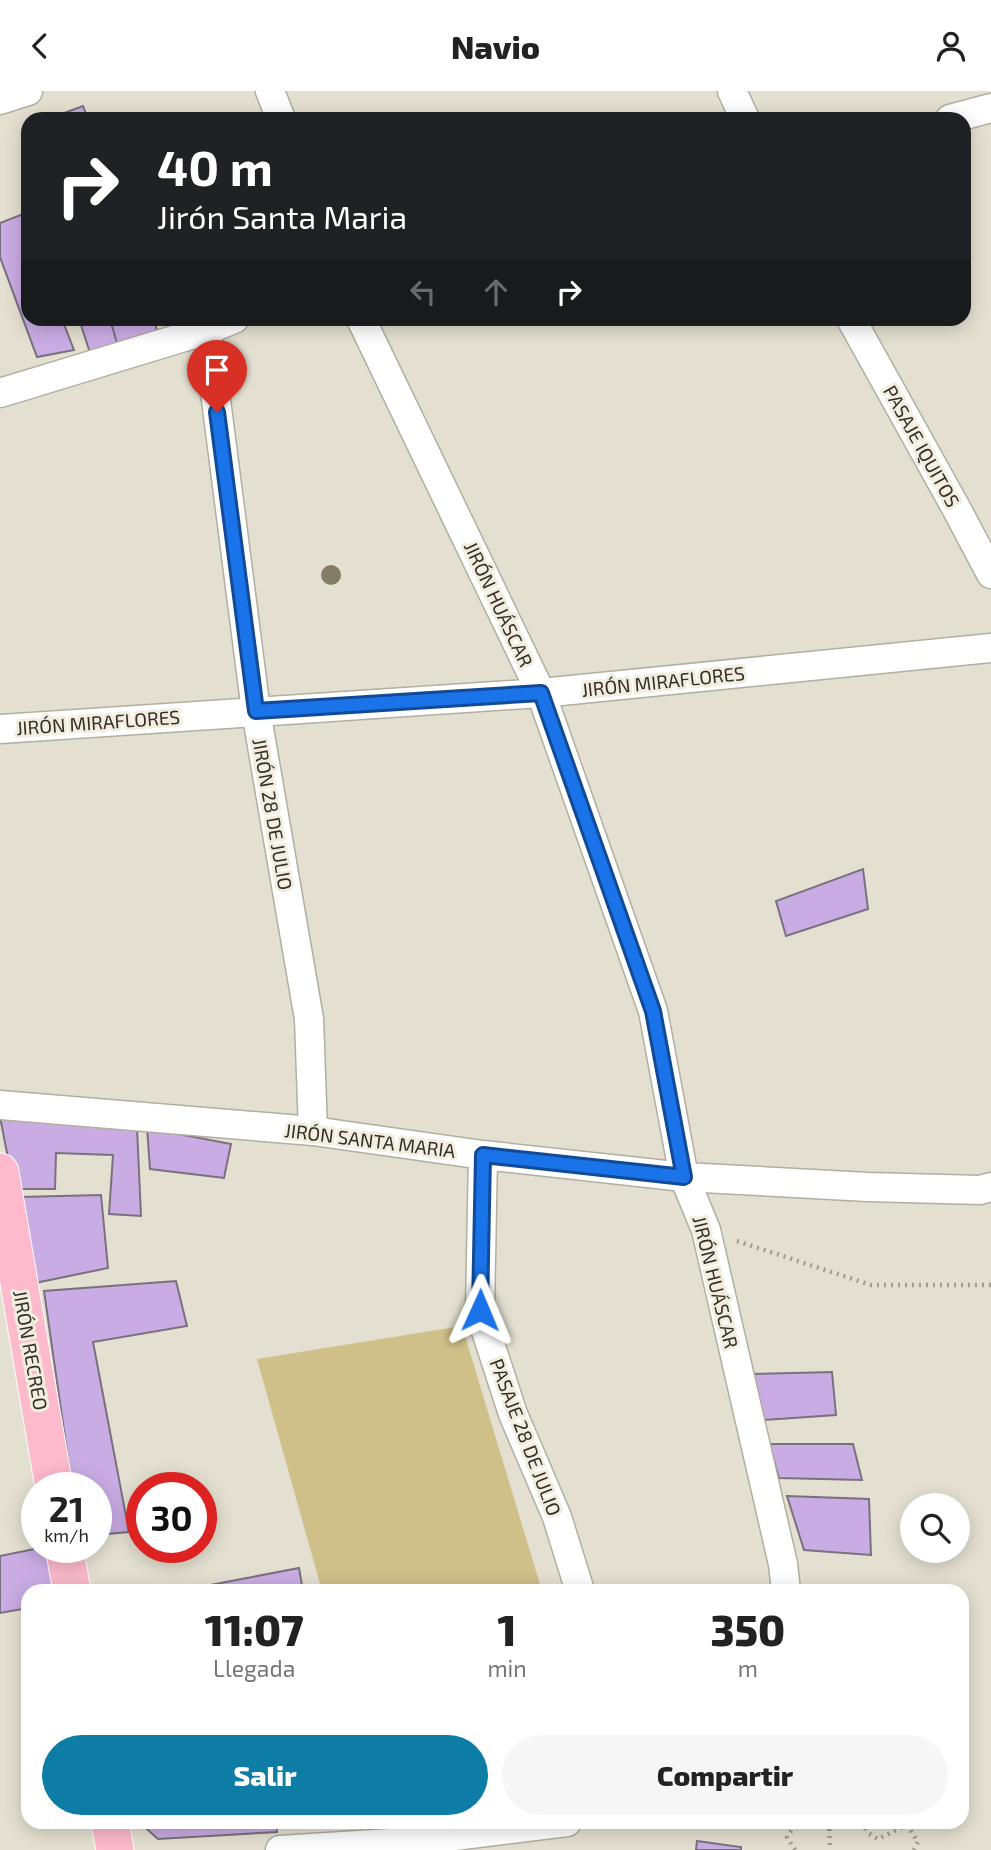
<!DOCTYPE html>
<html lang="es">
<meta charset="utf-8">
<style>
:root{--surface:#fff;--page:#f6f6f6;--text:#222;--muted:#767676;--accent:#0e7da6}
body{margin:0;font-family:"Exo 2",sans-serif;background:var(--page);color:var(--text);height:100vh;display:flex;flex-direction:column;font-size:26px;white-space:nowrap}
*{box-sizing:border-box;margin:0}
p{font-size:23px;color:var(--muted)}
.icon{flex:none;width:38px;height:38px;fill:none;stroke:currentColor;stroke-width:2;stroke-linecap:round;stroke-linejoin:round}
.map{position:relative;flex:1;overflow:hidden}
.panel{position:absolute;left:21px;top:1493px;width:948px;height:245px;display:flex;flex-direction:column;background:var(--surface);border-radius:21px;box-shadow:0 4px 18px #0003}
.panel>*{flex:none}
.guide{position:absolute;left:21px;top:21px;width:950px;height:214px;border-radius:21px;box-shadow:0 4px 18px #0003;background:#202124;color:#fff;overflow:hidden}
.buttons{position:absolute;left:900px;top:1402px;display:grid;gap:14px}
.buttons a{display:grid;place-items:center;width:70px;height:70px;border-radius:50%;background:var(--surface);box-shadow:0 4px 18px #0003;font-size:35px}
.speed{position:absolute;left:21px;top:1381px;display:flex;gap:14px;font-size:35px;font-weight:700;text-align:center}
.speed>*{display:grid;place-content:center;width:91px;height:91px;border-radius:50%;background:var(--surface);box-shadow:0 4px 18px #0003;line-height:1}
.speed small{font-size:18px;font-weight:400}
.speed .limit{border:10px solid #d22;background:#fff;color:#111}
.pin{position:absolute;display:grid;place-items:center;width:60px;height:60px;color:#fff;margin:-72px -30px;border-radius:50% 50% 50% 0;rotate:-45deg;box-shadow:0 0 7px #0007}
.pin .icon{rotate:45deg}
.me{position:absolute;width:77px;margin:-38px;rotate:1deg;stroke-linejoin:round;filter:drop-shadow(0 0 5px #0008)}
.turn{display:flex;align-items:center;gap:24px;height:147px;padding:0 21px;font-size:32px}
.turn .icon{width:91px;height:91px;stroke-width:2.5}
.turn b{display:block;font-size:49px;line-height:60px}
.lanes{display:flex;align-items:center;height:66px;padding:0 21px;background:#0003;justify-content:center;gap:35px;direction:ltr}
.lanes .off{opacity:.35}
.eta{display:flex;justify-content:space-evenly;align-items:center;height:119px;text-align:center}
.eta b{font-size:42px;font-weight:800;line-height:49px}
.button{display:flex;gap:14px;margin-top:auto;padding:14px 21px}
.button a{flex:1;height:80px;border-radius:42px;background:var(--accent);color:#fff;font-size:28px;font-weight:800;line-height:80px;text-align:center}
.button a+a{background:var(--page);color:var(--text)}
header{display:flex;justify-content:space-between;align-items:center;height:91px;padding:0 21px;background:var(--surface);font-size:32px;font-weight:800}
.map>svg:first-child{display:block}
</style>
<header><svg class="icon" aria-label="back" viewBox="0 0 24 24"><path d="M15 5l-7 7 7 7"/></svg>Navio<svg class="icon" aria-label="person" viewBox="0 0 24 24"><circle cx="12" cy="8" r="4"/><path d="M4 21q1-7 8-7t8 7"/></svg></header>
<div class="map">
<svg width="991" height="1759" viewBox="0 0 991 1759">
<rect width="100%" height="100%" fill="#e4e0d1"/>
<path fill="#cfbf88" d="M462 1235 542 1500H322L257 1268Z"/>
<path fill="#caace4" stroke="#78717e" stroke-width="2" d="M83 15 88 28H48Z
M23 123 28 137V228H62L74 259 37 266 0 166V132Z
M79 228H110L119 259 92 268Z
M110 228H153L161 250 119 259Z
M863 778 868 818 786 845 776 810Z
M0 1026 137 1037 141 1125 109 1123 113 1064 56 1062 55 1098H14Z
M147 1037 231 1053 224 1087 150 1078Z
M101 1104 108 1177 35 1192 20 1106Z
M176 1190 187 1235 93 1251 129 1441 96 1444V1396H72L44 1200Z
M832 1281 836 1324 764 1329 750 1283Z
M769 1353H853L862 1389 779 1387Z
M787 1405 869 1408 871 1464 804 1459Z
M44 1456H53L62 1500H28V1517L0 1522V1465Z
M299 1477 303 1500H179Z
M139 1731H276L277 1741 158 1748Z
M697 1750 741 1756V1759H696Z"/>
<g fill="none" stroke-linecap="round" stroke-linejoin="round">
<g stroke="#b2aea0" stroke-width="31">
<path id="minor" d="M270 0 281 28
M732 0 745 28
M0 9 28 0
M950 28 991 17
M361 228 541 602 653 920 684 1086 706 1139 783 1473 786 1500
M851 228 955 415 991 483
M207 239 256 620 309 928 313 1040
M0 302 207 239 234 228
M0 638 541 602 991 557
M0 1014 313 1040 483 1064 684 1086 868 1096 980 1099 991 1096
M483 1064 480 1219 481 1225 513 1323 557 1426 580 1500
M280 1759 407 1751 567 1731"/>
</g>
<g stroke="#fff" stroke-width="39">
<path id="major" d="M0 1081 54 1396
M64 1456 72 1500
M110 1731 115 1759"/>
</g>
<path stroke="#9f9c90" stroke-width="4.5" stroke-dasharray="2 5" stroke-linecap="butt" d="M737 1150 871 1194H991
M829 1731 830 1759
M862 1731 868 1742 878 1748 907 1734 918 1751 914 1759
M795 1759 787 1746 793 1737 795 1731"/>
<use href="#minor" stroke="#fff" stroke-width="28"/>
<use href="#major" stroke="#fdbacd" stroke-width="37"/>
</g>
<circle fill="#837c66" cx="331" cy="484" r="10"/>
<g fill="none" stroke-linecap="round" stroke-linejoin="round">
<g stroke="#114b97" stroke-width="18">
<path id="route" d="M217 321 256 620 541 602 653 920 684 1086 483 1064 480 1219"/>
</g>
<use href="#route" stroke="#1a73e8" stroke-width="12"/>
</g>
<g text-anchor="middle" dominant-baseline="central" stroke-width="6" stroke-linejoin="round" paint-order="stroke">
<g font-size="19" fill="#312f2a" stroke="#f2edde">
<text transform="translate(922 355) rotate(61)">PASAJE IQUITOS</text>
<text transform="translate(499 513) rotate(65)">JIRÓN HUÁSCAR</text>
<text transform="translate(663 590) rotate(-6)">JIRÓN MIRAFLORES</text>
<text transform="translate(98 631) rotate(-4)">JIRÓN MIRAFLORES</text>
<text transform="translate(273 723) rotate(80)">JIRÓN 28 DE JULIO</text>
<text transform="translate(370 1049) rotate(7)">JIRÓN SANTA MARIA</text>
<text transform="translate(716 1191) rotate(76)">JIRÓN HUÁSCAR</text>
<text transform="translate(31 1259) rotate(80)">JIRÓN RECREO</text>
<text transform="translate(526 1346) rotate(69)">PASAJE 28 DE JULIO</text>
</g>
</g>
</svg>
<div class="buttons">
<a><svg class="icon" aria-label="search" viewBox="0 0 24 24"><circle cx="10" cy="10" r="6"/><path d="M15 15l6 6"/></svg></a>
</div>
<div class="speed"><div>21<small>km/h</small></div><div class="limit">30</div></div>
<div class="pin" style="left:217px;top:321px;background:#d93025"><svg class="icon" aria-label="arrive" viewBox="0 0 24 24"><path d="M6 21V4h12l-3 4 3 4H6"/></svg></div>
<svg class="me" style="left:480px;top:1219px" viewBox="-20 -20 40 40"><path d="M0-17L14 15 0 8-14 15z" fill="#1a73e8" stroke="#fff" stroke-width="4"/></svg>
<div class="guide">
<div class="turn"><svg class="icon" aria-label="right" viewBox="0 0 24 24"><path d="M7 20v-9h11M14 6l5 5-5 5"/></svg><div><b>40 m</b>Jirón Santa Maria</div></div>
<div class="lanes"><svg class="icon off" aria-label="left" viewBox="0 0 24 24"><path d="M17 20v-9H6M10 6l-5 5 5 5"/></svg><svg class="icon off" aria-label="ahead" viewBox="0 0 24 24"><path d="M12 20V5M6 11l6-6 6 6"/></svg><svg class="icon" aria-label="right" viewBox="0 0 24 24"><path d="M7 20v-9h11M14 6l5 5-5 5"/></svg></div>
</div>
<section class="panel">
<div class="eta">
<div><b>11:07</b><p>Llegada</p></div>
<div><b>1</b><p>min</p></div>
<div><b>350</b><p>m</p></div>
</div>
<div class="button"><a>Salir</a><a>Compartir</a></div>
</section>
</div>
